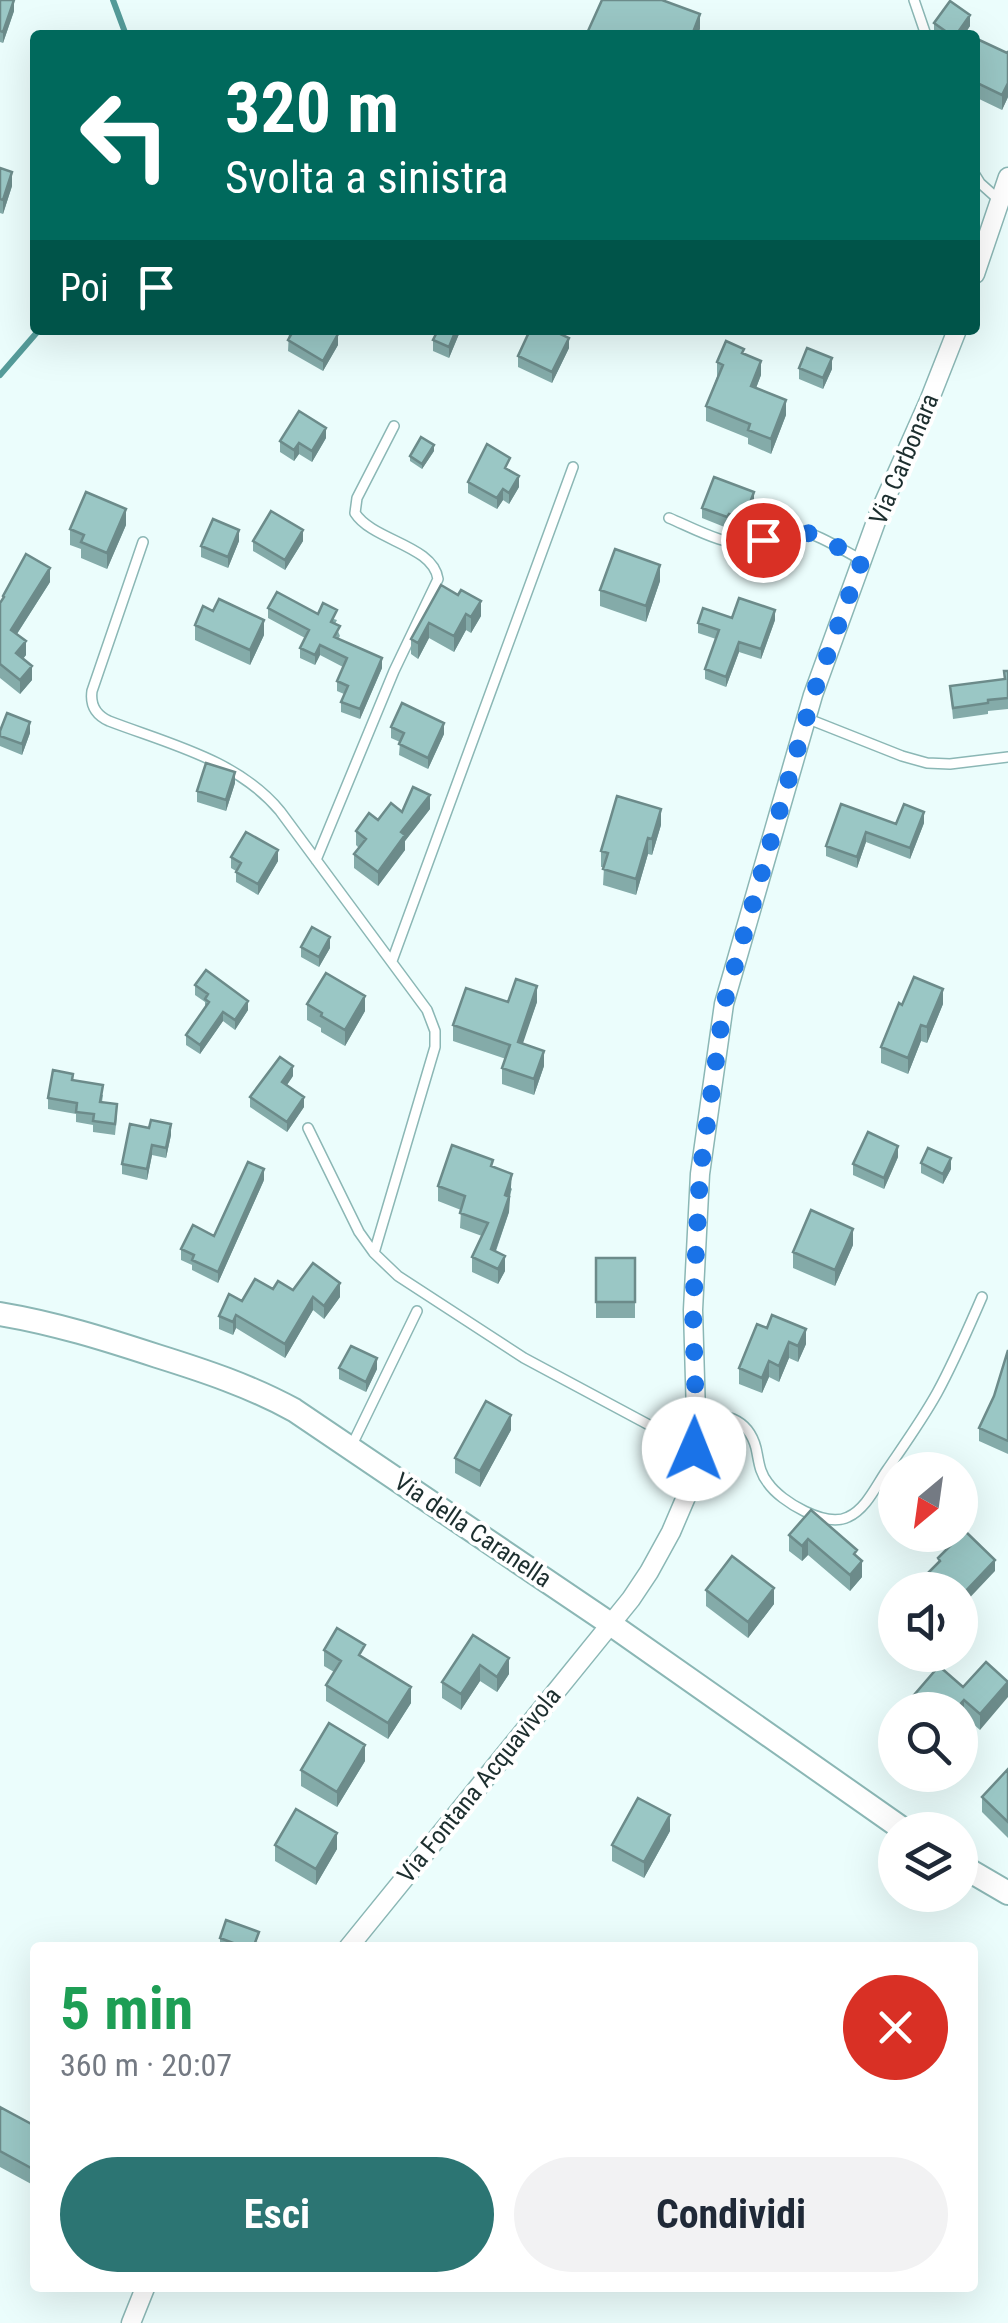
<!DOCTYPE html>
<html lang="it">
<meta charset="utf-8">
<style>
:root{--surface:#fff;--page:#f2f2f3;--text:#1f2937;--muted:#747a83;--accent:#2c7573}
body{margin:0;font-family:"Roboto Condensed",sans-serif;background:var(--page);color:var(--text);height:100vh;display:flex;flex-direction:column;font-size:38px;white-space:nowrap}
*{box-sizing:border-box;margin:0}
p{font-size:32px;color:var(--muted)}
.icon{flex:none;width:55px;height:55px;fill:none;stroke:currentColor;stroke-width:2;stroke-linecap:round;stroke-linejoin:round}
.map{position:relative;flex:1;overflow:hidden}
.drawer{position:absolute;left:30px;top:1942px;width:948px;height:350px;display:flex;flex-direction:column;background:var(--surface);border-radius:10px;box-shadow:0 10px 40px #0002}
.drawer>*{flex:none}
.banner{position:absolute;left:30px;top:30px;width:950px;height:305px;border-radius:10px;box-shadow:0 10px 40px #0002;background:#00695c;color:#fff;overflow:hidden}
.needle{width:65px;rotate:209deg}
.controls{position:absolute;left:878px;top:1452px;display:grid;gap:20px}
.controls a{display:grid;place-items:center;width:100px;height:100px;border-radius:50%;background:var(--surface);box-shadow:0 10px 40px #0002;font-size:50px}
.pin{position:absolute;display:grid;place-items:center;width:85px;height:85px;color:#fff;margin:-42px;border:5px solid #fff;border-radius:50%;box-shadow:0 2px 10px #0007}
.me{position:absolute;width:110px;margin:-55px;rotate:1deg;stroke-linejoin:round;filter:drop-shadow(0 0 8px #0008)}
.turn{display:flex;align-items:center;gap:35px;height:210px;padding:0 30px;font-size:45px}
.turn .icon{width:130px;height:130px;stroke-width:2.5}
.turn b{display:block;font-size:70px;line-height:85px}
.then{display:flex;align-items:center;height:95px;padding:0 30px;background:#0003;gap:20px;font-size:38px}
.round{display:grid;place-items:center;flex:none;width:105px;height:105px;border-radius:52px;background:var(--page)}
.overview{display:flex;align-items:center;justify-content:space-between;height:170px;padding:0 30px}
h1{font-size:60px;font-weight:700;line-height:75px;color:#1e9e55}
.cta{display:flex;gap:20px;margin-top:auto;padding:20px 30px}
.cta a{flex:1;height:115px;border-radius:60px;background:var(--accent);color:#fff;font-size:40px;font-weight:700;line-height:115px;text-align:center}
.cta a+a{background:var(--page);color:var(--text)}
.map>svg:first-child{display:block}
</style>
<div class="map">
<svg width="1008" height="2323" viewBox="0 0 1008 2323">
<rect width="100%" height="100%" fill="#ebfdfc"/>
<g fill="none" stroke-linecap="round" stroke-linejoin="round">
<path stroke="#549b99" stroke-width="6" d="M113 0 126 35
M0 375 39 330"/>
<g stroke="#8bb7b5" stroke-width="12">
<path id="lane" d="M914 0 926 35
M975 175 980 183 999 200
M669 518C691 527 728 548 752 543 767 540 781 528 797 530 817 533 844 551 862 560
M143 542 92 691C90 705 96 715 109 721 169 744 238 760 280 811L427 1010 435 1031V1047L374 1253 398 1276 524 1358 692 1448
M806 718 902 756 927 763 950 764 1008 757
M316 860 394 671 438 579C433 545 373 541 355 513L357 498 394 426
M392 961 573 467
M308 1128 359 1232 374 1253
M696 1415C723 1413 748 1417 756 1448 759 1461 759 1472 768 1483 781 1502 826 1528 848 1517 866 1509 876 1486 887 1470 904 1445 922 1420 937 1393 954 1362 968 1329 982 1297
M351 1447 417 1311"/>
</g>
<g stroke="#8bb7b5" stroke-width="21">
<path id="street" d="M975 274 1008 177
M348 1948 631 1599 649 1572 671 1532 686 1497 691 1476 696 1415 693 1310 700 1174 724 1004 813 695 878 516 929 401 957 330
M131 2323 145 2288"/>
</g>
<g stroke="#8bb7b5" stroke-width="26">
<path id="secondary" d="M0 1314C54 1323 105 1339 157 1356 205 1371 250 1386 294 1410L609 1623 904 1830
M960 1865 1008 1893"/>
</g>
<use href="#lane" stroke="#fff" stroke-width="9"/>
<use href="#street" stroke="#fff" stroke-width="18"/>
<use href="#secondary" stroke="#fff" stroke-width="22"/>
</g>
<path fill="#84aba9" d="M0 0 14 11 3 43 0 42Z
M934 23 970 26 964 35H936L934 34Z
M975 38 1007 53 1008 52V97L1002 110 975 97Z
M0 168 12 186 3 214 0 213Z
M459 330V334L449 358 433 351V340Z
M289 331 338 345 323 371 288 351Z
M569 348 552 383 518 367V356Z
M744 354 761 375 756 388 786 415 771 454 748 444V438L706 421V406L717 377V362Z
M799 368 832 369 823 389 799 379Z
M326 438 312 462 299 454 294 461 280 452V441Z
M434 451 422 469 410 461V456Z
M510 469V470L519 487 509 504 503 500 497 509 468 493V482Z
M754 502 744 530 729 524 727 528 702 518V508Z
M126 525 107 569 81 558V549L70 545V529Z
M239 541 228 568 201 557V546Z
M253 541H303L285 570 253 551Z
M660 581 646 622 600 606V590Z
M50 582 17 634 26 655 23 659 32 680 20 694 0 678V603L3 599V596Z
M441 585 481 616 471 633 466 630 454 652 429 638 418 659 411 654V639Z
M268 608 318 614 337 620 335 624 340 636 338 639 382 668 360 719 341 712V702L344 694 337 691V681L343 667 320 655 315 665 300 658V648L305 638 268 618Z
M732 618 775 620 761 659 739 652 726 687 705 679V669L716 639 698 633V623Z
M195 625 264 635 250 665 195 640Z
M1008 671V709L988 711V714L953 719 950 686 1004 679Z
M391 727 444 734 428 769 399 755 400 742 391 738Z
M0 731 30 733 22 755 0 746Z
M235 783 226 811 197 802V791Z
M841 804 896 824 924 823 910 859 866 842 857 868 826 856V846Z
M430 809 405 841V850L378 886 354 868V854L359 848 356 845V831L378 820 402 812Z
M661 825 652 855 648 854 636 895 603 885 604 867H601V851Z
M231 857 278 861 258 895 236 882V871L231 868Z
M301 947 330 948 319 967 301 957Z
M195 985 248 1010 235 1030 223 1021 200 1054 186 1045V1035L205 1008V1002L195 995Z
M508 1002H537L522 1043 544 1066 534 1095 502 1084V1068L506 1059 453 1041V1025Z
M307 1004 365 1011 345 1046 321 1032V1028L307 1020Z
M943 1004 927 1043 921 1041 908 1074 881 1063V1047L902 1005Z
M293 1076 287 1085 304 1107 287 1132 250 1107V1097Z
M73 1080 103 1095 102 1102 117 1115 115 1135 93 1132V1125L76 1122V1114L48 1109V1098Z
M149 1128 171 1135 166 1158 152 1155 147 1180 122 1174V1164Z
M898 1157 884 1189 853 1175V1164Z
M921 1163 951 1169 943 1184 921 1173Z
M493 1167 512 1189 509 1197V1212L496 1251 505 1271 498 1284 472 1272V1257L482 1236 460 1228 461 1210 438 1201V1186Z
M264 1180 218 1283 192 1270V1265L181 1260V1249L214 1236Z
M853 1245 835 1286 793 1268V1252Z
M596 1258H635V1318H596Z
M273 1289 340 1297 324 1319 313 1310 285 1358 236 1328 233 1335 219 1329V1316L242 1301Z
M757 1324 806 1344 798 1362 789 1358 779 1382 769 1377 762 1393 739 1384V1368Z
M1008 1350V1454L979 1441V1428L994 1396Z
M339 1368 377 1369 366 1392 339 1379Z
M511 1430 480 1487 455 1473V1458Z
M811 1510 857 1556 862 1577 850 1591 808 1555 802 1561 789 1551V1535Z
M706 1590 774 1604 748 1638 706 1606Z
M473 1635 509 1674 497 1692 480 1681 461 1710 442 1698V1682Z
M324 1650 365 1658 411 1703 388 1739 326 1701V1685L334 1672 324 1666Z
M986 1662 980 1730 964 1716 960 1710H902L963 1687Z
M365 1761 337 1807 301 1786V1770Z
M1008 1769V1838L982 1812V1797Z
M670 1831 644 1878 612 1861V1845Z
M275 1845 337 1849 316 1885 275 1861Z
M220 1938 259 1942 257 1948H220Z
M0 2107 35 2126 33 2185 0 2167Z"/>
<path fill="#6c8b8a" d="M14 0V11L3 43V32Z
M700 14V29L698 35H692Z
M970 15V26L964 35H956Z
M1008 83V97L1002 110V95Z
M12 172V186L3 214V200Z
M456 330H459V334L449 358V347Z
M338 334V345L323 371V361Z
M569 338V348L552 383V372Z
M832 358V369L823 389V378Z
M761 361V375L751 401V386Z
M786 400V415L771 454V439Z
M326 428V438L312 462V451Z
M299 443V454L294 461V450Z
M434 445V451L422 469V464Z
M519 476V487L509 504V493Z
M503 489V500L497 509V498Z
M754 492V502L744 530V519Z
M126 509V525L107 569V553Z
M239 530V541L228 568V557Z
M303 530V541L285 570V560Z
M660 565V581L646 622V606Z
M50 568V582L11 643V630Z
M481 601V616L471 633V617Z
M775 610V620L761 659V649Z
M466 614V630L454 652V636Z
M264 620V635L250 665V650Z
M429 623V638L418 659V643Z
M26 641V655L16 667V653Z
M739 642V652L726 687V677Z
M320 645V655L315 665V655Z
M382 658V668L360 719V709Z
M32 666V680L20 694V680Z
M30 722V733L22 755V744Z
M444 723V734L428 769V758Z
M235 772V783L226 811V800Z
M430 795V809L405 841V850L378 886V872L401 832Z
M661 809V825L652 855V839Z
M924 812V823L910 859V848Z
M866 832V842L857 868V857Z
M648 838V854L636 895V879Z
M278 850V861L258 895V884Z
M330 937V948L319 967V957Z
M537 986V1002L518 1058V1042Z
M943 989V1004L927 1043V1027Z
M365 996V1011L345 1046V1030Z
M248 1001V1010L235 1030V1020Z
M223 1012V1021L200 1054V1045Z
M921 1025V1041L908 1074V1058Z
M544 1051V1066L534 1095V1079Z
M293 1066V1076L282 1092V1082Z
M304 1097V1107L287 1132V1122Z
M171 1124V1135L166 1158V1148Z
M152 1145V1155L147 1180V1169Z
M898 1146V1157L884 1189V1178Z
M951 1158V1169L943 1184V1174Z
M264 1169V1180L218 1283V1272Z
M512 1174 509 1212 491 1264V1249L505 1195Z
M853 1229V1245L835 1286V1270Z
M505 1256V1271L498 1284V1269Z
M340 1283V1297L324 1319V1306Z
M313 1297V1310L285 1358V1344Z
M236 1315V1328L233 1335V1322Z
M806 1329V1344L798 1362V1346Z
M789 1342V1358L779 1382V1366Z
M377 1358V1369L366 1392V1382Z
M769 1361V1377L762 1393V1378Z
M511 1415V1430L480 1487V1471Z
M808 1539V1555L802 1561V1546Z
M995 1560V1571L960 1608V1597Z
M862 1561V1577L850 1591V1575Z
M774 1588V1604L748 1638V1622Z
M509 1658V1674L497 1692V1677Z
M480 1665V1681L461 1710V1694Z
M1008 1682V1697L980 1730V1714Z
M411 1687V1703L388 1739V1723Z
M964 1700V1716L960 1720V1710H955Z
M365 1745V1761L337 1807V1792Z
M670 1815V1831L644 1878V1862Z
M337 1833V1849L316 1885V1869Z"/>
<path fill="#9ac7c5" stroke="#6c8b8a" stroke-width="2.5" d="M0 0H14L3 32 0 31Z
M602 0H662L700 14 692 35H598L588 31Z
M950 1 970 15 956 35H951L934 23Z
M975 38 1007 53 1008 52V83L1002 95 975 82Z
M0 168 12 172 3 200 0 199Z
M289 330H331L338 334 323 361 288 340 292 333Z
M438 330H456L449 347 433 340Z
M530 330H552L569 338 552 372 518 356Z
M726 341 744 349 742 353 761 361 751 386 786 400 771 439 748 430 750 424 706 406 723 365 717 362Z
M807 348 832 358 823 378 799 368Z
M299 411 326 428 312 451 299 443 294 450 280 441Z
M421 437 434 445 422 464 410 456Z
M487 444 510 458 505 468 519 476 509 493 503 489 497 498 468 482Z
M714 477 754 492 744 519 729 514 727 517 702 508Z
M86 492 126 509 107 553 81 542 84 535 70 529Z
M271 511 303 530 285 560 253 541Z
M213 519 239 530 228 557 201 546Z
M615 549 660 565 646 606 600 590Z
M26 554 50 568 11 630 26 641 16 653 32 666 20 680 0 664V603L4 597 3 596Z
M441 585 458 595 461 590 481 601 471 617 466 614 454 636 429 623 418 643 411 639Z
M277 592 318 614 323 603 337 610 331 622 340 626 334 637 382 658 360 709 341 702 348 686 337 681 347 658 320 645 315 655 300 648 309 630 268 608Z
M739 598 775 610 761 649 739 642 726 677 705 669 719 630 698 623 703 608 732 618Z
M219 599 264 620 250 650 195 625 203 606 213 611Z
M1004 671H1008V698L988 700V703L953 708 950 686 1005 679Z
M402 703 444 723 428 758 399 744 404 733 391 727Z
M7 713 30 722 22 744 0 736V731Z
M206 763 235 772 226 800 197 791Z
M413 787 430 795 401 832 405 835 378 872 354 854 366 839 356 831 369 813 378 820 391 803 402 812Z
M617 796 661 809 652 839 648 838 636 879 603 869 608 853 601 851Z
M841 804 896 824 904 804 924 812 910 848 866 832 857 857 826 846Z
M246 832 278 850 258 884 236 872 241 863 231 857Z
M312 927 330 937 319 957 301 947Z
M206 970 248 1001 235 1020 223 1012 200 1045 186 1035 209 1002 205 999 208 994 195 985Z
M326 973 365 996 345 1030 321 1016 322 1013 307 1004Z
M914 977 943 989 927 1027 921 1025 908 1058 881 1047 899 1003 902 1005Z
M516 979 537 986 518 1042 544 1051 534 1079 502 1068 510 1045 453 1025 466 988 508 1002Z
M280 1057 293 1066 282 1082 304 1097 287 1122 250 1097Z
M53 1070 73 1074 72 1080 103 1085 100 1102 117 1104 115 1124 93 1121 94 1114 76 1112 77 1103 48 1098Z
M151 1120 171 1124 166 1148 152 1145 147 1169 122 1164 130 1124 149 1128Z
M868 1132 898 1146 884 1178 853 1164Z
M452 1145 493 1160 491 1166 512 1174 505 1195 509 1197 491 1249 505 1256 498 1269 472 1257 488 1223 460 1213 465 1196 438 1186Z
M928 1148 951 1158 943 1174 921 1163Z
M248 1162 264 1169 218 1272 192 1260 194 1255 181 1249 193 1225 214 1236Z
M811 1210 853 1229 835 1270 793 1252Z
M596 1258H635V1302H596Z
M313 1263 340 1283 324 1306 313 1297 285 1344 236 1315 233 1322 219 1316 229 1294 242 1301 255 1279 273 1289 278 1281 293 1290Z
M772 1315 806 1329 798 1346 789 1342 779 1366 769 1361 762 1378 739 1368 757 1324 767 1328Z
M351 1346 377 1358 366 1382 339 1368Z
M1008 1350V1441L979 1428 994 1396Z
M486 1401 511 1415 480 1471 455 1458Z
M811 1510 857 1550 854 1554 862 1561 850 1575 808 1539 802 1546 789 1535Z
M965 1531 995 1560 960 1597V1590H911L940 1561 938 1558Z
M732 1556 774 1588 748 1622 706 1590Z
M337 1628 365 1645 359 1655 411 1687 388 1723 326 1685 341 1661 324 1650Z
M473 1635 509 1658 497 1677 480 1665 461 1694 442 1682Z
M986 1662 1008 1682 980 1714 964 1700 955 1710H928L923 1706 920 1710 902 1709 939 1666 963 1687Z
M329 1723 365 1745 337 1792 301 1770Z
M1008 1769V1822L982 1797Z
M638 1798 670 1815 644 1862 612 1845Z
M296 1809 337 1833 316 1869 275 1845Z
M226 1920 259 1932 253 1948H246L220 1938Z
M0 2107 35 2126V2165L33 2169 0 2151Z"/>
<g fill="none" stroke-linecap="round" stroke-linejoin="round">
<path stroke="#1a73e8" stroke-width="18" stroke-dasharray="0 32.4" d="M694 1449 696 1415 693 1310 700 1174 724 1004 813 695 862 560C844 551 813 531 794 530 783 530 773 536 763 540"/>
</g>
<g text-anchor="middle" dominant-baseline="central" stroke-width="8" stroke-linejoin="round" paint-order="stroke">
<g font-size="25" fill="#1c2e2e" stroke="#fff">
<text transform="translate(904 459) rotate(-67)">Via Carbonara</text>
<text transform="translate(473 1530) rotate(34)">Via della Caranella</text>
<text transform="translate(479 1785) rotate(-51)">Via Fontana Acquavivola</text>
</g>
</g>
</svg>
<div class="controls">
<a><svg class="needle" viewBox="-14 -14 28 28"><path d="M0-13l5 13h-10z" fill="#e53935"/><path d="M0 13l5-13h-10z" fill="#747a83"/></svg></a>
<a><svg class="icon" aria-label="sound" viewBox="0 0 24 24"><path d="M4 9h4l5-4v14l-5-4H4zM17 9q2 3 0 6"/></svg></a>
<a><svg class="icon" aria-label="search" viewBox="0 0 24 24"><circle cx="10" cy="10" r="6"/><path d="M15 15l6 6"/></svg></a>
<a><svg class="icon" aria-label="layers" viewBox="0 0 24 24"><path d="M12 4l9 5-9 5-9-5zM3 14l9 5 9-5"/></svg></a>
</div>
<div class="pin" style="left:763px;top:540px;background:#d93025"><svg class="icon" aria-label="arrive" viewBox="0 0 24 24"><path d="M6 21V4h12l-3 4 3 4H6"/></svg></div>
<svg class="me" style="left:694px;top:1449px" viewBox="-20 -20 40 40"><circle r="19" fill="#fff"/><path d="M0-13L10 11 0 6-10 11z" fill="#1a73e8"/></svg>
<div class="banner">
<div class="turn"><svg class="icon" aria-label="left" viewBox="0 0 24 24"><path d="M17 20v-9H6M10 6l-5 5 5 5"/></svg><div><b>320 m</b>Svolta a sinistra</div></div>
<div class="then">Poi<svg class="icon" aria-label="arrive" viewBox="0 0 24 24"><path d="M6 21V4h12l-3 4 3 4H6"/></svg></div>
</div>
<section class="drawer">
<div class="overview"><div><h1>5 min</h1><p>360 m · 20:07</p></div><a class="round" style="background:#d93025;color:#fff"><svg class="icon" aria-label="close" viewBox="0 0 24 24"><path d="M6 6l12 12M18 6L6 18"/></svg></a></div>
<div class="cta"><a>Esci</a><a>Condividi</a></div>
</section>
</div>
